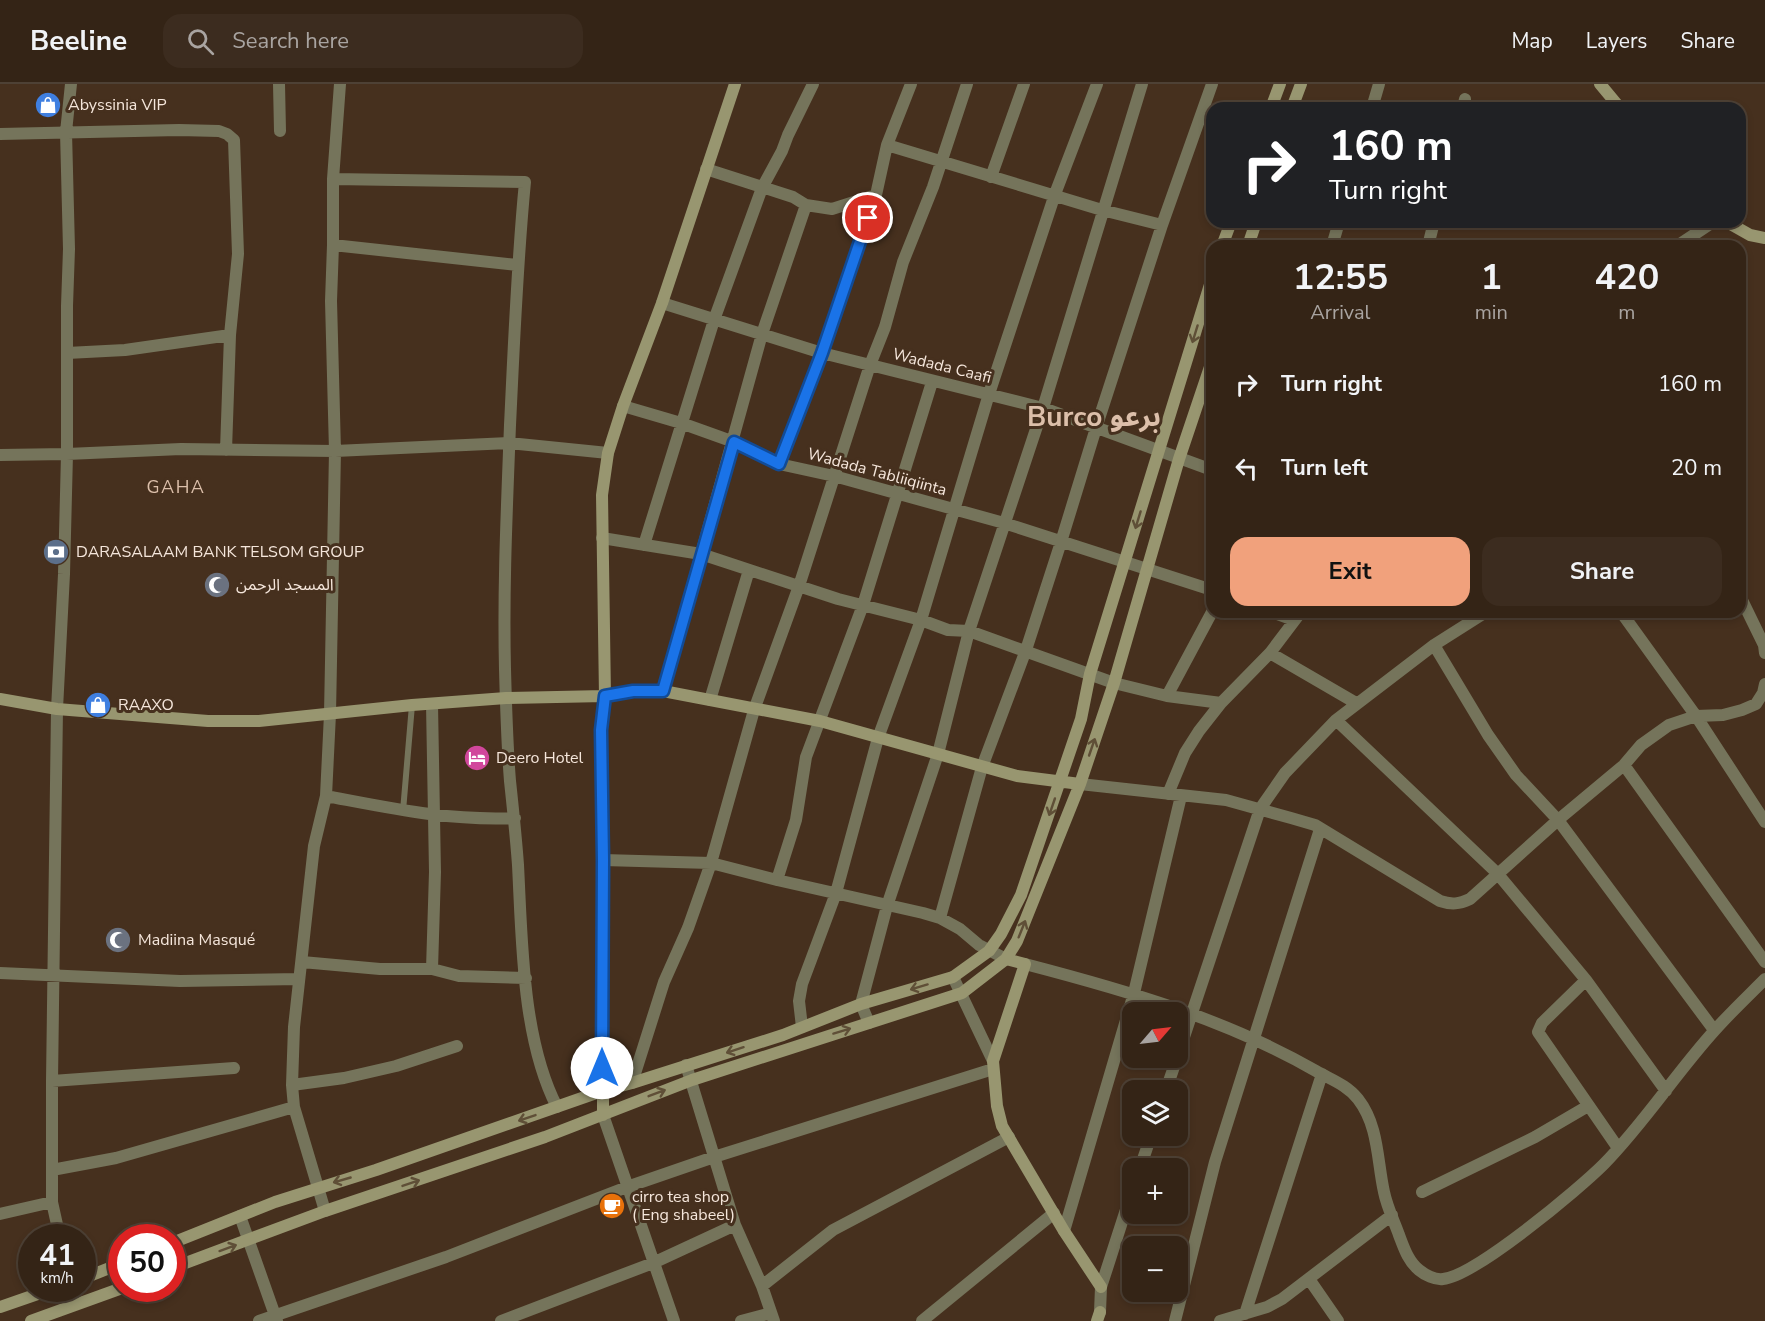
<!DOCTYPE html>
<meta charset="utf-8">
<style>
:root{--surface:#342416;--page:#3c2c1f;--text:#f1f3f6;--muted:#a9a4a1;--line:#4e4135;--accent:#f1a17c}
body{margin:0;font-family:"Nunito Sans","Noto Sans Arabic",sans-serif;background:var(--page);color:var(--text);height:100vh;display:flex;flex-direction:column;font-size:22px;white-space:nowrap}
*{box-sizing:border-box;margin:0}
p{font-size:20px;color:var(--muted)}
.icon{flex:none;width:33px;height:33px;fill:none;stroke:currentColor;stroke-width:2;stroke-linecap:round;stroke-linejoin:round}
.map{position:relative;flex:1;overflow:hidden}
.sheet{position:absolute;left:1206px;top:156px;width:540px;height:378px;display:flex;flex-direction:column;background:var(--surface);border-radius:18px;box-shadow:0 3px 9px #0003,0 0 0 2px var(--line)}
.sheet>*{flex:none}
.guide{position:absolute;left:1206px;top:18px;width:540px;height:126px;border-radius:18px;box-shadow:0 3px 9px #0003,0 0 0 2px var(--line);background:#202124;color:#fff;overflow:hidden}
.needle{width:39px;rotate:62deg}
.tools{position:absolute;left:1122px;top:918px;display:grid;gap:12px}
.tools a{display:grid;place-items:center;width:66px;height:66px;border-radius:12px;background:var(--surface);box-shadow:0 3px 9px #0003,0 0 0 2px var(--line);font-size:30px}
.speed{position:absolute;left:18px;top:1140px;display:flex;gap:12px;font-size:30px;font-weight:700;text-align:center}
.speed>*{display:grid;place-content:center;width:78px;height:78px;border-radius:50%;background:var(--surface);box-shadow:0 3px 9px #0003,0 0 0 2px var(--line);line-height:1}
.speed small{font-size:15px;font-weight:400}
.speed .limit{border:9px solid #d22;background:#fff;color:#111}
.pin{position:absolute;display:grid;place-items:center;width:51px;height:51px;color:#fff;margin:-26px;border:3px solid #fff;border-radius:50%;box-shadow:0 2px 6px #0007}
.me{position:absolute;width:66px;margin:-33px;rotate:0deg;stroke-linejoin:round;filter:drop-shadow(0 0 4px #0008)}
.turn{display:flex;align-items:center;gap:21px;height:126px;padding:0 24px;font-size:27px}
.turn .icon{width:78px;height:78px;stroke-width:2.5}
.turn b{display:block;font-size:42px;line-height:51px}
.eta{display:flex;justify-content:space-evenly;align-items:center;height:102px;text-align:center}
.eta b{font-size:36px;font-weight:700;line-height:42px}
.cta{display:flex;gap:12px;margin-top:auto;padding:12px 24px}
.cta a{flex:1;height:69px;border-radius:18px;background:var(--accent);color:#111;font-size:24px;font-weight:700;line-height:69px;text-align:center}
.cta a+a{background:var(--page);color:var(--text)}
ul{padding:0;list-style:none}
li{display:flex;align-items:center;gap:18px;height:84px;padding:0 24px}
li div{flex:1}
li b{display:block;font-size:22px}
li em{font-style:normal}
header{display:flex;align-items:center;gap:36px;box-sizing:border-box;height:84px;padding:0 30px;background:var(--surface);border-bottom:2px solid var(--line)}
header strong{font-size:28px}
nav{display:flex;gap:33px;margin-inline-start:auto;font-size:21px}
.search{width:420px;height:54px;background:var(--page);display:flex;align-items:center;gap:15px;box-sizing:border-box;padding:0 21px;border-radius:18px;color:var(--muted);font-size:22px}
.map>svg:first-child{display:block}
</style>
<header>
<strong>Beeline</strong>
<div class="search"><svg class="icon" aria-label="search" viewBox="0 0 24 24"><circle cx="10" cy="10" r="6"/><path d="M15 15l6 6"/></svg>Search here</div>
<nav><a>Map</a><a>Layers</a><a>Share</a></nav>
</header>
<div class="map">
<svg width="1765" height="1237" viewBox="0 0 1765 1237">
<rect width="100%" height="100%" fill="#46301e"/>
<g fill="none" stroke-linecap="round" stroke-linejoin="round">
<path stroke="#75745b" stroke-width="6" d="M403 727 412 621"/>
<path stroke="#75745b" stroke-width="12" d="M279 0 280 47
M1372 24 1379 0
M1463 24 1465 15
M0 50 179 46 219 47 227 50 234 56 238 170 230 251 226 366
M887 61 1102 126 1162 141
M706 85 793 113 806 121 832 125 876 111
M991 93 1024 0
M333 95 525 98C517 179 514 260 510 341 507 422 503 503 505 585 506 622 507 660 510 697 513 725 516 753 518 781 522 857 522 955 557 1023
M333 161 517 181
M1332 162 1339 138
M1428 162 1434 138
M1677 162 1713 138
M662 219 822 269 1043 324 1212 386
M67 269 125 266 230 251
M623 322 681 339 734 358 779 380 834 392 1004 439 1212 506
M0 371 67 370 181 365 335 367 509 359 608 369
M779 380 822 269 876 111 887 61 911 0
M602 454 701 470 838 515 921 536 948 546 969 547 1114 599 1167 612
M644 461 714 236 762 104 782 67 788 51 813 0
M1740 512 1764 561 1765 569
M1212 528 1167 612 1221 619
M1272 528 1294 536
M1621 528 1696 632 1765 738
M1434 561 1488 651 1516 691 1558 736 1714 946
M1270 569 1356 619
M663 607 762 250 806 121
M710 616 749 486
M432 620 435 788 432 885 459 892 526 894
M1336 636 1497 789 1586 896 1666 1007
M1624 681 1765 878
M1080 700 1226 716 1291 734 1315 741 1440 817C1452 821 1459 820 1470 815L1558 736 1624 681 1641 661 1669 641 1696 632 1723 631 1742 626 1756 620 1763 609 1765 600
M1168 710 1185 669 1199 647 1221 619 1270 569 1301 528
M326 712C390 724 448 737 515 734
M603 776 711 779 777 796 923 829 940 834 960 845 979 861 1006 875
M777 796 796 736 806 673 863 521 932 298
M940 834 982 683 1026 566 1061 458 1096 344 1162 141 1212 0
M302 878 380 885H432
M1025 880C1125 906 1226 935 1316 987 1332 996 1347 1001 1358 1015 1379 1042 1377 1077 1384 1108 1387 1123 1394 1137 1399 1151 1404 1164 1408 1177 1419 1186 1425 1191 1435 1196 1443 1195 1475 1192 1579 1105 1604 1080 1645 1038 1676 989 1715 946 1731 928 1748 912 1765 895
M0 889 180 897 299 895
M953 893 993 977
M1586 896 1542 939 1538 948 1618 1064
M869 939 861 920 887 822 938 670 969 547 1043 324 1142 0
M802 943 799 917 802 900 836 809 878 654 921 536 989 310 1055 110 1097 0
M1178 971 1260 725 1285 689 1336 636 1434 561 1486 528
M686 981 735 1141 762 1202 774 1237
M52 997 234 984
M632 999 664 898 688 844 711 779 754 626 799 502 870 281 885 243 903 178 933 103 967 0
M292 1001 344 994 396 982 457 962
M1166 1006 1177 974
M603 1031 674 1237
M1140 1084 1151 1052
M52 1086 116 1074 294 1023
M1422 1108 1535 1053 1588 1022
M325 1127 294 1023 292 1001 294 943 314 762 326 712 330 630 335 367 331 217 333 161V95L340 0
M0 1130 52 1118
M240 1132 277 1237
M1064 1147 1134 909 1181 712
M60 1154 52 1118V997L57 625 64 490 67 370V222L69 165 66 48 71 0
M1309 1195 1338 1237
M762 1202 833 1146 1009 1053
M1100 1228 1101 1203 1132 1107
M1245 1230 1322 990
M259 1237 446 1173 627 1103 714 1073 993 985
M501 1237 653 1179 735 1141
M741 1237 771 1229
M922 1237 1054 1129
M1175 1237 1215 1078 1320 745
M1220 1237 1267 1223 1282 1215 1392 1131"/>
<path stroke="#989670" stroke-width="12" d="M1600 0 1620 24
M1271 24 1280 0
M1292 24 1301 0
M1727 138 1750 151 1765 154
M1222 162 1231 138
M1248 162 1256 138
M0 615 57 625 208 637H259L412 621 506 614 605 612 633 607H663L820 637 1017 692 1080 700
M1006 875 1025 880 993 977 997 1022 1002 1042 1064 1147 1101 1203
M603 1031V776L601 646 605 612 602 411 608 369 623 322 662 219 735 0
M172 1159 275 1118 376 1086 602 1007 632 999 783 951 861 920 953 893 989 867 1001 850 1021 811 1081 635 1090 590 1212 194
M172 1184 325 1127 545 1053 692 996 962 909 1006 875 1017 857 1080 700 1114 599 1179 375 1212 277
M82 1195 122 1179
M0 1223 55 1204
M31 1237 122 1204
M1097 1237 1100 1228"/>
</g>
<defs><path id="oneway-shaft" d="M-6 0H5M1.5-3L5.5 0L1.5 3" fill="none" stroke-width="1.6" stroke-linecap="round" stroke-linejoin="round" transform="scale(1.5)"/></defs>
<g stroke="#5f4f37">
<use href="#oneway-shaft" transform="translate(1195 250) rotate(107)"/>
<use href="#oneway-shaft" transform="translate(1138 436) rotate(107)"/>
<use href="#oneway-shaft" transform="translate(1092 663) rotate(-71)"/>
<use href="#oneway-shaft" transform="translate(1052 723) rotate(109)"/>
<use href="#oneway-shaft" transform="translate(1022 845) rotate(-68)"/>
<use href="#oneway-shaft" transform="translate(919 903) rotate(163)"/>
<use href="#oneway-shaft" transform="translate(842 947) rotate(-17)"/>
<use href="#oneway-shaft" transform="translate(735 966) rotate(162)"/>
<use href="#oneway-shaft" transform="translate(657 1009) rotate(-21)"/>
<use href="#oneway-shaft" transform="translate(527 1034) rotate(161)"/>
<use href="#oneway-shaft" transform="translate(342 1096) rotate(164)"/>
<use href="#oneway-shaft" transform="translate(411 1099) rotate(-19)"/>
<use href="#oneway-shaft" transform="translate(228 1164) rotate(-20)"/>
</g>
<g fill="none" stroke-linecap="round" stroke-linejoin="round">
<g stroke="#114b97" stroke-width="15">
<path id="route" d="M602 984 603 776 601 646 605 612 633 607H663L734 358 779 380 822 269 868 134"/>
</g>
<use href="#route" stroke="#1a73e8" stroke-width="10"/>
</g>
<defs>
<g id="shop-disc" transform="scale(1.35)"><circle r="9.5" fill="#3f7fe0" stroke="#46301e"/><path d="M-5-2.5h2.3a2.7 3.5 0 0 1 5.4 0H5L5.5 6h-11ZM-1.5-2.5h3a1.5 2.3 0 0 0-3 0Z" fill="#fff"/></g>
<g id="bank-disc" transform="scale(1.35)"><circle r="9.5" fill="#5c6f8a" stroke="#46301e"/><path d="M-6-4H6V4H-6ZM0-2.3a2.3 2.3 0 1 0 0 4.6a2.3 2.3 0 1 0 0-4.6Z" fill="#fff"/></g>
<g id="mosque-disc" transform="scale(1.35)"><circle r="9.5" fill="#6b7280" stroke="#46301e"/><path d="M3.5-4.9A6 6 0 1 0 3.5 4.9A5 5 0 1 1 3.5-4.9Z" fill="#fff"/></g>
<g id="hotel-disc" transform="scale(1.35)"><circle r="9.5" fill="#d1479c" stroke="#46301e"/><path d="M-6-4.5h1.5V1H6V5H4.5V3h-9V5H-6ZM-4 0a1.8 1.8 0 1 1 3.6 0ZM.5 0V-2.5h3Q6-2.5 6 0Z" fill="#fff"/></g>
<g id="cafe-disc" transform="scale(1.35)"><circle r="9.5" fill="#e8710a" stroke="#46301e"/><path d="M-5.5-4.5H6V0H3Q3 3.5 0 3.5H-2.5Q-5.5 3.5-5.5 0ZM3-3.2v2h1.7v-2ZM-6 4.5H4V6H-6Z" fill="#fff"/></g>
</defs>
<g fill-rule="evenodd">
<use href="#shop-disc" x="48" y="21"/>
<use href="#bank-disc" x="56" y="468"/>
<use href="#mosque-disc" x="217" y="501"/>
<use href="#shop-disc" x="98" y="621"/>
<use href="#hotel-disc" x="477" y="674"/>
<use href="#mosque-disc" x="118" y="856"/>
<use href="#cafe-disc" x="612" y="1122"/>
</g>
<g text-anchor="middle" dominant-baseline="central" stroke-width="6" stroke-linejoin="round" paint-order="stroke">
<g font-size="16" fill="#f5e6db" stroke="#46301e" text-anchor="start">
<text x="68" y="21">Abyssinia VIP</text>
<text x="76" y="468">DARASALAAM BANK TELSOM GROUP</text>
<text x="236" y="501">المسجد الرحمن</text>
<text x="118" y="621">RAAXO</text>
<text x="496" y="674">Deero Hotel</text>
<text x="138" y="856">Madiina Masqué</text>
<text x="632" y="1113">cirro tea shop<tspan x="632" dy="18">( Eng shabeel)</tspan></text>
</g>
<g font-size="16" fill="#f5e6db" stroke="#46301e">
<text transform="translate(942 282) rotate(14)">Wadada Caafi</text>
<text transform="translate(877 388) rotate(15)">Wadada Tabliiqiinta</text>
</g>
<g font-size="18" letter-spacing="1.5" fill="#dcbfaa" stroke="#46301e">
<text x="176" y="403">GAHA</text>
</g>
<g font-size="28" font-weight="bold" fill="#dcbfaa" stroke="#46301e">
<text x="1094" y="333">Burco برعو</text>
</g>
</g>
</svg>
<div class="tools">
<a><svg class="needle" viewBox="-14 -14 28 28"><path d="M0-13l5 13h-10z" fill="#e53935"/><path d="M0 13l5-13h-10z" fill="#a9a4a1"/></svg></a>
<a><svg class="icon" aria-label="layers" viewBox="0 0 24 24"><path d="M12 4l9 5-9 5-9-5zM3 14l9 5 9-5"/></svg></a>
<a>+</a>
<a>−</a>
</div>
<div class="speed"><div>41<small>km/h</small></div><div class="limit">50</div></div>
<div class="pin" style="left:868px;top:134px;background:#d93025"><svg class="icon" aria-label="arrive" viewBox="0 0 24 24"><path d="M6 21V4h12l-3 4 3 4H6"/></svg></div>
<svg class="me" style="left:602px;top:984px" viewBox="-20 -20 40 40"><circle r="19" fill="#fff"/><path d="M0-13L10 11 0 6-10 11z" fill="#1a73e8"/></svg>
<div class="guide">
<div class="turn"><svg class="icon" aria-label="right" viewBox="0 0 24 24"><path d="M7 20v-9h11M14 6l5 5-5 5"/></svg><div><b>160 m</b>Turn right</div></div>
</div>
<section class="sheet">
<div class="eta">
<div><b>12:55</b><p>Arrival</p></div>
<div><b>1</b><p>min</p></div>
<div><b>420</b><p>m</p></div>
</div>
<ul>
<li><svg class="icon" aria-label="right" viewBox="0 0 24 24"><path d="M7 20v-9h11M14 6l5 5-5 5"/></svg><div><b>Turn right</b></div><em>160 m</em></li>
<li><svg class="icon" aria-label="left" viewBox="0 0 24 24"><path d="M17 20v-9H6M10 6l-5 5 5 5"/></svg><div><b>Turn left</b></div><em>20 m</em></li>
</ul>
<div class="cta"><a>Exit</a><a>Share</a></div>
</section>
</div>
